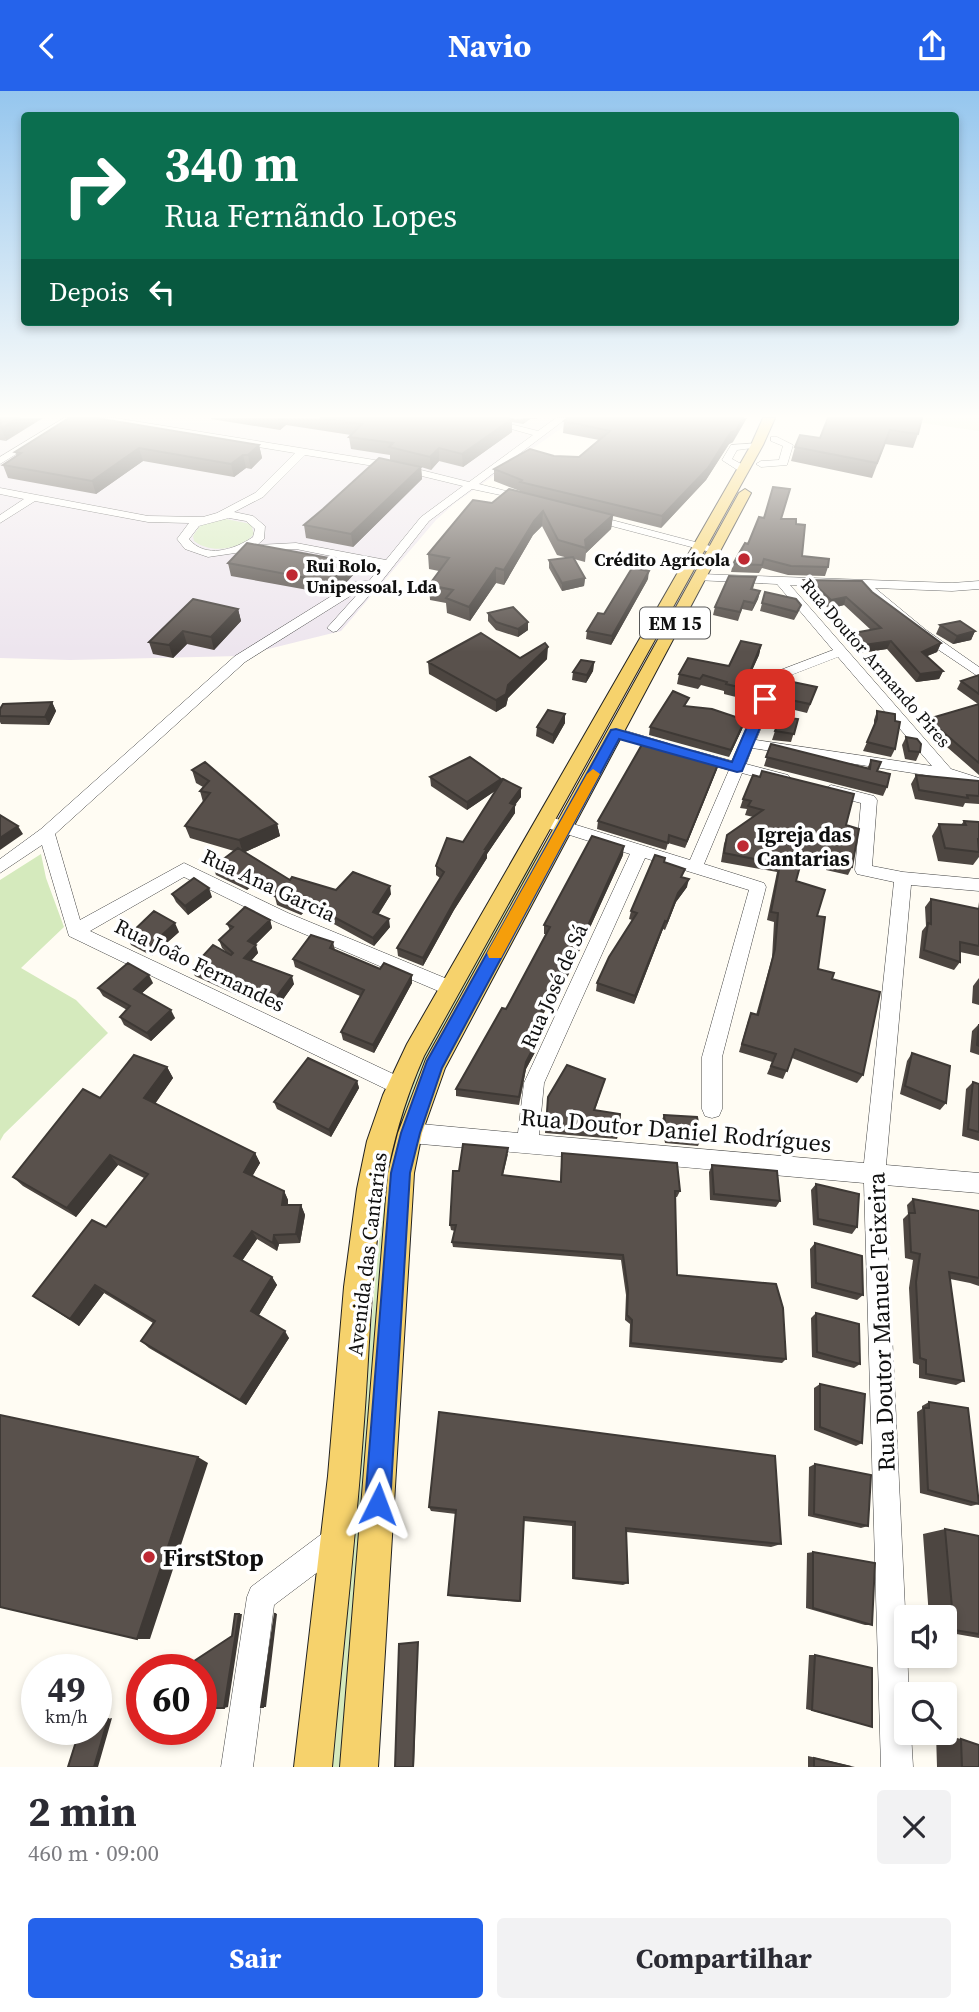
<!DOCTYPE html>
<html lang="pt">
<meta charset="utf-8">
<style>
:root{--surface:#fff;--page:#f2f2f3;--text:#2b2b33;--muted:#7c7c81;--accent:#2563eb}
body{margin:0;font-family:"Source Serif 4",serif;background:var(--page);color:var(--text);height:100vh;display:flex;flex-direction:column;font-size:26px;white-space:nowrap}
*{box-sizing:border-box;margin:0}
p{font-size:23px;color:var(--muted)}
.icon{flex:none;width:38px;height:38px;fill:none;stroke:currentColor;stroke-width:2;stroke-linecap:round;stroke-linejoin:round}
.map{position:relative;height:1676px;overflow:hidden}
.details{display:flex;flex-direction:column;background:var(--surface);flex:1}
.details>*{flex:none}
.guide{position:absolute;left:21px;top:21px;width:938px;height:214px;border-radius:7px;box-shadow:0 4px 10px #0003;background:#0b6e4f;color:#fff;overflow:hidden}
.fabs{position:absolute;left:894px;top:1514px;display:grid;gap:14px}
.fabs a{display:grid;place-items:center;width:63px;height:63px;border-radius:7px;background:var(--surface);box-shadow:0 4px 10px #0003;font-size:35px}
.speed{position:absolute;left:21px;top:1563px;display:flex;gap:14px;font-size:35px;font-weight:700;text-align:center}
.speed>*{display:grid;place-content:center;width:91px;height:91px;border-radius:50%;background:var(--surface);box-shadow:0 4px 10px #0003;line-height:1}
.speed small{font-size:18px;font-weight:400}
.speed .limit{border:10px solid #d22;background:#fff;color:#111}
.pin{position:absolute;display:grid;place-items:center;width:60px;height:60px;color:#fff;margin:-30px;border-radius:14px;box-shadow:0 4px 10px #0006}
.me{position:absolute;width:77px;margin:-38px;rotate:3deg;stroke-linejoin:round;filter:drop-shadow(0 0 5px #0008)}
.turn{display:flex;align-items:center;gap:24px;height:147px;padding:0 28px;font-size:32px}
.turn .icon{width:91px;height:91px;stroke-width:2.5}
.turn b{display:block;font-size:49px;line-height:60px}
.then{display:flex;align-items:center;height:66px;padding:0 28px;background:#0003;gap:14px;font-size:26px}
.round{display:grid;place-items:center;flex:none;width:74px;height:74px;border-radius:7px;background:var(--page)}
.headline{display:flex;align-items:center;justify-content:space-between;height:119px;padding:0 28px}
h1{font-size:42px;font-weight:700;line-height:52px}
.cta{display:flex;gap:14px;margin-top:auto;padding:14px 28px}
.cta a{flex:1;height:80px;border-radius:7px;background:var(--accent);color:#fff;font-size:28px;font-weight:700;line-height:80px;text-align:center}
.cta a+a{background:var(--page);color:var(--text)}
header{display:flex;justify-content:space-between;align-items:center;height:91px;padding:0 28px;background:var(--accent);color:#fff;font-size:32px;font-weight:700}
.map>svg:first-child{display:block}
</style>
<header><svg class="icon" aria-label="back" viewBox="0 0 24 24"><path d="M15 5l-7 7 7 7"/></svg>Navio<svg class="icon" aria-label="share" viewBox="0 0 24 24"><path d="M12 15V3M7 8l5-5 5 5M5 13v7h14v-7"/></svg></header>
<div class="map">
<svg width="979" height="1676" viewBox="0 0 979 1676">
<rect width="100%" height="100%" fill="#fffcf3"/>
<path fill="#ede5ee" d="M0 327H576L455 412 436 429 341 540 240 565 70 569 0 567Z"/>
<path fill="#d5eabd" d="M226 428 251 433 254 443C241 459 210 463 194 450L193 445 199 436 206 432Z
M536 759 542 761 425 975 406 1019 397 1051 389 1050 428 954Z
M41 763 46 787 64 836 21 877 76 909 108 942 4 1043 0 1050V789Z
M387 1064H395L341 1676H330Z"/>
<path fill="#e6f1ce" d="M887 327H979V340Z"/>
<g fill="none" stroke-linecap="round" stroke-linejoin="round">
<g stroke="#434343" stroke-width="1">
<path id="minor" d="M64 327H75L0 373V366Z
M95 327H115L393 372 469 391 533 344 472 327H486L538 340 556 327H567L479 393 529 406V410L472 398 429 430 377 496 337 540 333 541 327 537 363 497 245 571 55 743 80 829 184 772 288 822 457 892 459 897 457 902 450 905 443 902 276 831 184 786 90 840 404 988 407 994 404 1000 397 1003 390 1000 69 845 42 754 0 782V768L41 738 235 565 354 491 369 490 381 475 296 458 242 461 208 466 185 458 177 448 189 432 148 431 35 410 0 432V424L24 408 0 403V397L148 425 203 426 217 422 255 402 295 362 99 330ZM305 364 393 378 463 395 421 426 386 469 296 452 257 454 264 448 265 435 253 425 234 421 263 406ZM229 427 246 430 255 438 253 446C234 459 205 468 189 448L199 435Z
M771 346H777L793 354 787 374 761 376 756 373 761 370 779 369 783 355 771 350Z
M760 352V356L737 359 732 368 747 376V380H739L722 369 731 354Z
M589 423 718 457 720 459 714 462 585 428 584 426Z
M700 483 952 492 979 490V498L952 500 875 497 926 539 979 576V586L918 545 860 496 790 494 951 678 979 687V697L945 687 752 657 746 673 788 684 791 688 783 693 742 682 704 773 764 792 766 796 722 966V1018L719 1025 712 1027 705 1025 702 1018V966L749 799 645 767 544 992 539 1044 864 1072 894 791 857 783 855 779 861 712 826 703 823 699 831 694 874 705 877 709 872 775 903 781 979 788V800L911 794 886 1074 979 1082V1102L885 1094 909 1603H906V1642H911L913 1676H881L864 1092 410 1052 403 1049 400 1042 403 1035 410 1032 518 1042 524 992 630 763 538 734 536 730 538 726 544 724 690 769 729 679 690 668 688 665 690 662 695 660 732 670 770 583 833 559 777 493 696 489V485ZM838 566 932 675 756 649 781 588Z
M616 637 670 653 672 656 665 661 611 645V639Z
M337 1435 347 1439 351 1449 347 1459 274 1514 253 1676H221L247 1506 251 1496 327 1439Z"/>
</g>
<g stroke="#212121" stroke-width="2">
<path id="major" d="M763 327H775L763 354 424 965C368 1091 374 1210 363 1344 355 1455 342 1565 332 1676H294L328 1385 344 1196 357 1098 367 1050 383 1004 407 953 751 354Z
M745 398 751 402 445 977 422 1042 414 1082 378 1676H340L388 1082 398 1042 426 968 739 402Z"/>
</g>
<use href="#minor" fill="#fff" fill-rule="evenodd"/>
<use href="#major" fill="#f6d26c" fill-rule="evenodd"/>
</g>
<path fill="#4d4641" d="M0 327 6 350 0 349Z
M211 327 510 328 538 327 536 328H530L523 333 512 331V341L463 376 439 370 431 379 421 376 422 388 353 456 306 447 304 434 390 369V364L351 358 349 346 351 344 286 334 280 339 211 328Z
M828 327 918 343 913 357 885 353 872 387 791 370 795 356 820 347Z
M564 330 733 351 729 353 706 389 661 437 613 425 611 438 586 462 585 471 574 468 585 487 584 495 562 500 549 477V469L568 467 557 464 542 435 533 444 504 494 496 492 470 530 447 522 446 512 430 509 429 494 439 480 429 478 428 463 492 412 520 400 494 390V378L554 365 579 366 599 349 563 342Z
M259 354 262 367 251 378 246 377 234 386 143 370 96 403 8 387 3 374 17 365 15 361Z
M764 427 781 428 796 433 802 465 828 476 825 485 788 484 762 477 759 482 731 481 733 473 748 453Z
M228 472 353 484 344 494 330 503 231 485Z
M756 486 753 498 760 500 758 508 752 520 742 518 738 530 713 524 715 516Z
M648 488 611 554 586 548 587 540 604 523Z
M804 489 872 501 941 552 937 561 927 565 943 580 939 588 916 591 887 558 860 562 851 551 854 542 871 539 844 514 829 518 810 500 808 504 802 497Z
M765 501 801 514 798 522 794 529 760 520Z
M238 518 241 530 214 559 187 553 173 567 153 563 149 551Z
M488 522 528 539 518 546 496 539 488 530Z
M940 534 975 540 971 549 953 553 936 543Z
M761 554 759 564 751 581 759 584 752 610 724 603V600L701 594 698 598 677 593 679 583 729 575Z
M547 568 508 607 506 615 496 621 429 583 428 571Z
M594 571 593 580 586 592 572 589 573 581Z
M979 584V684L924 636 928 628 978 613 957 598 961 590Z
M817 596 807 622 778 615 781 607Z
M52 611 56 620 49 634 1 633 0 631V618Z
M687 615 743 636 729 666 649 644 650 636Z
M877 620 895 658 891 666 863 660 874 636V629Z
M565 623V632L553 653 536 645 537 636Z
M798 628 791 651 772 649 775 640Z
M906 646 920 661 916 670 905 668 902 654Z
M771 653 867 678 871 669 887 696 883 705 764 675Z
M719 671 717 678 685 757 668 752 666 759 597 738 598 730Z
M192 679 277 733 280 745 245 761 290 789 336 799 391 803 378 823 390 836 374 855 321 826 305 820 301 824 277 814 275 806 252 795 247 799 216 784 213 776 234 760 190 747 185 735 203 711 200 700 203 696 196 692Z
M916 684 979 690V713L965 712 963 716 915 708 911 693Z
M430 686 501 688V691L521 697V706L515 714V722L487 763V767L454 819 423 875 398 865 397 857 440 787 436 784V775L463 751 496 699 467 719 431 695Z
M743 708 846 734 852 776 848 784 826 779V777L801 773 796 790 817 825 818 878 832 888 863 984 857 992 792 967 783 988 767 983 772 971 739 961 748 930 751 922 756 924 772 867 774 831 767 829 777 781 721 771 724 753 727 744 753 726 745 724 747 718 740 717Z
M964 730 979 731V766L973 774 938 770 932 745 939 733 961 734Z
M623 764 566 889 559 886 541 929V937L539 941 541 942V950L526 978 519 1014 456 1005V998L506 918 546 843H544V834Z
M664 771 682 787 687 796 676 811 665 839 663 838 634 913 596 900 597 892 632 829 629 828 631 820Z
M172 803 212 806 188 824 176 811Z
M931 808 978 818 979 811V865L960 861V871L954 879 919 867 922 840 926 835 925 816Z
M270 829 272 837 255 854 258 862 251 870 294 893 274 921 195 885 191 878 228 863 222 857 219 849 230 839 227 833Z
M179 841 152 865 131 854 127 846Z
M333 851 335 859 380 878 412 884V892L374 962 343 949 341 941 360 905 295 876 293 868Z
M979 887V914L972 912 973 895Z
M153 892 142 902 175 927 151 950 124 934 120 926 127 919 103 905 98 897Z
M979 933V964L970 961 972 940Z
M912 962 946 1012 940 1019 900 1003 907 970Z
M167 976 173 987 155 1013 255 1062 260 1072 252 1085 284 1100 288 1109V1114H301L305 1124 300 1152 279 1153 277 1160 257 1148 242 1170 272 1186 277 1194 259 1224 289 1247 246 1314 149 1257 141 1250 153 1232 104 1202 79 1235 33 1205 106 1136 144 1087 118 1074 76 1126 23 1095 13 1086 100 1007Z
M605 988 595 1019 619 1041 617 1048 545 1042 548 1006Z
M357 990 359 997 331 1046 277 1018 274 1011Z
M973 991 979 993V1050L962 1045 966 998Z
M664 1024 701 1048 698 1055 665 1052 661 1031Z
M562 1062 680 1100 677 1106H675L677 1184 786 1268 782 1272 629 1256 630 1233 625 1229 626 1204 621 1169 453 1156 452 1151 455 1140 451 1139 450 1134 459 1080 508 1063 503 1084 560 1091Z
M712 1074 780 1110 776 1116 710 1109 709 1081Z
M816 1093 857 1136 852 1143 813 1134 811 1099Z
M913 1108 979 1120V1195L970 1192 950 1188 964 1290 956 1294 919 1287V1274L913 1272 909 1197 913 1169 905 1167 903 1128 908 1123 907 1114Z
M815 1152 863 1204 857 1209 811 1197 810 1158Z
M816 1222 860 1273 854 1277 812 1266 811 1227Z
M820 1293 862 1352 856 1355 814 1339V1297Z
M929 1311 979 1413 971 1415 920 1402 917 1321 922 1318V1315Z
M815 1373 868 1435 861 1437 808 1425 809 1376Z
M429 1416 781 1453 771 1456 626 1441 628 1492 623 1494 572 1488V1435L524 1430 520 1510 519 1511 449 1505 448 1504 456 1423 431 1420Z
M945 1438 979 1445V1547L945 1541V1526H929L923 1443Z
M813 1461 872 1534H865L806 1517 807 1462Z
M809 1564H815L872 1636 806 1618Z
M936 1642 961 1648 979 1676H937Z
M808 1665 855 1676H808Z"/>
<path fill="#3e3935" d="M18 327H43L6 350 1 337Z
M278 327H285L286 334 280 339Z
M523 327H530V328L523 333Z
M743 327H747L733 351 729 353 706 389 661 437 662 425Z
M512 328V341L463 376 462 363Z
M259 354 262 367 251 378 248 364Z
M139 357 143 370 96 403 92 390Z
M439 357V370L431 379 430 366Z
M243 364 246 377 234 386 231 373Z
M421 376 422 388 353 456 351 443Z
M543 420 542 435 533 444 504 494V479L534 430Z
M613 424 611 438 586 462 585 449Z
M351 471 353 484 344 494 330 503 328 491Z
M496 477V492L470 530 469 516Z
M649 480 648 488 611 554 612 545Z
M585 487 584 495 562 500V492Z
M760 500 758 508 752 520 754 512Z
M846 506 844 514 829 518 831 509Z
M238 518 241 530 214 559 211 546Z
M528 531V539L518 546V538Z
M183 540 187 553 173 567 169 554Z
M975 540 971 549 953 553 957 545Z
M891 550 887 558 860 562 864 554Z
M941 552 937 561 918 569 922 561Z
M761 554 759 564 747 591 750 581Z
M548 556 547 568 508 607 506 615 496 621V609L508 594Z
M594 571 593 580 586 592 587 584Z
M943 580 939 588 916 591 920 583Z
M52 611 56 620 49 634 45 626Z
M565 623V632L553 653V644Z
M745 629 743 636 729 666 731 659Z
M719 671 717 678 685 757 687 750Z
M501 688V696L467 719V711Z
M521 697V706L515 714V722L487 763V767L454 819 423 875V867L510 712Z
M277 733 280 745 243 762 239 749Z
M18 735 23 743 0 759V747Z
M624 755 623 764 566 889 567 881Z
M249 786 252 795 247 799 244 791Z
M689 788 687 796 676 811 665 839 678 802Z
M390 795 391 803 375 829 373 821Z
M209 797 212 806 188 824 185 815Z
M303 812 305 820 301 824 298 815Z
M389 828 390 836 374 855 373 847Z
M270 829 272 837 251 858 248 850Z
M665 830 663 838 634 913 635 905Z
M175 832 179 841 152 865 148 857Z
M256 854 258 862 247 874 244 867Z
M560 878 559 886 538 936V928Z
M149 884 153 892 139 905 134 898Z
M412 884V892L374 962 373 954Z
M292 885 294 893 274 921 271 913Z
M171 919 175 927 151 950 147 942Z
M541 942V950L526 978 519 1014 526 971Z
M167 976 173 987 151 1018 144 1007Z
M357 990 359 997 331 1046 329 1039Z
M255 1062 260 1072 249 1091 244 1081Z
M110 1064 118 1074 76 1126 67 1117Z
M284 1100 288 1109 287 1123 282 1114Z
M301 1114 305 1124 300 1152 296 1143Z
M252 1140 257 1148 239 1174 234 1165Z
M274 1144 279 1153 277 1160 273 1152Z
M272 1186 277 1194 257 1227 251 1220Z
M95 1194 104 1202 79 1235 70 1228Z
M285 1240 289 1247 246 1314 240 1309Z
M198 1366 208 1372 150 1548H137Z
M275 1522 277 1523 266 1616H263Z
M239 1523H242L228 1616 224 1617Z
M418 1551 414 1676H413Z
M112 1627 98 1676H94L108 1628Z"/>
<path fill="#59514c" stroke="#3e3935" stroke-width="2" d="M0 327H18L1 337Z
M69 327H96L259 354 248 364H243L231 373 139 357 92 390 3 374 21 362 15 361Z
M320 327H507L512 328 462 363 439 357 430 366 389 356 393 352 349 346 362 333Z
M568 327H743L736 340 731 341 708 377 662 425 520 391 522 389 494 378 530 358 554 365 579 366 610 340 564 330Z
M828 327H922L918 343 890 339 877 372 795 356 800 344 820 347Z
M379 367 421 376 351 443 304 434 323 418Z
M773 396 790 398 781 428H796V433L805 434 802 465 829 468 828 476 791 475 764 468 762 474 733 473 745 452 748 453 759 426 764 427Z
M509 398 613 424 585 449 586 457 558 449 543 420 534 430 504 479 496 477 469 516 446 507 453 499 429 494 449 467 428 463 473 409 492 412Z
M247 452 351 471 342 482 328 491 228 472Z
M573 466 585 487 562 492 549 469Z
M632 477 649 480 612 545 587 540 598 522 604 523Z
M729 485 756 486 751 498 760 500 754 512 744 510 740 521 715 516Z
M804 489 862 490 872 501 941 552 922 561 943 580 920 583 891 550 864 554 854 542 881 537 846 506 831 509 813 492 811 496Z
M765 501 796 508 801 514 797 521 762 512Z
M193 508 238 518 211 546 183 540 169 554 149 551Z
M513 516 528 531 518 538 496 531 488 522Z
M960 530 975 540 957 545 940 534Z
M481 542 520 567 545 552 548 556 508 594 506 603 496 609 428 571Z
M741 550 761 554 750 581 759 584 755 600 726 593 727 591 703 584 700 588 679 583 688 567 729 575Z
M581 569 594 571 587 584 573 581Z
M979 584V603L961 590Z
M788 590 817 596 810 613 781 607Z
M673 600 689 607 684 615 712 618 745 629 731 659 650 636Z
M52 611 45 626 0 625V618L3 613Z
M979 613V672L928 628Z
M548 619 565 623 553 644 537 636Z
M877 620 895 623V630L900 631 895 658 867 651 877 628Z
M781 626 798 628 794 643 775 640Z
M906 646 917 648 921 653 920 661 909 660Z
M644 650 719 671 687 750 669 744 668 752 598 730Z
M771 653 870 678 871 669 881 671 877 680 890 683 887 696 766 666Z
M470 666 501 688 467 711 430 686Z
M205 671 277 733 239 749 185 735 210 702 200 700 209 690 192 679Z
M762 680 854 703 846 734 859 738 852 776 830 771V768L803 764 796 790 825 799 817 825 825 826 818 878 834 882 832 888 880 901 863 984 795 958 787 980 771 975 776 963 742 953 751 922 758 924 775 858 778 822 771 821 780 773 724 762 727 744 763 719 748 715 751 710 743 708 753 684 760 686Z
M916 684 979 690V705L967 704 968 707 919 699Z
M503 688 521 697 510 712 515 714 485 758H487L454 811 423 867 397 857 444 781 436 775 447 747 463 751Z
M0 724 18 735 0 747Z
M964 730 979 731V748H978L979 761 945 757 939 733 966 734Z
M592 745 624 755 567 881 560 878 538 928 542 929 537 940 541 942 526 971 519 1006 456 998 502 917 506 918 550 836 544 834Z
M238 757 290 789 292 786 336 799 353 781 390 795 373 821 389 828 373 847 319 818 303 812 298 815 274 805 278 801 249 786 244 791 213 776Z
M655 764 665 767 664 771 685 778 681 786 689 788 678 802 667 831 665 830 635 905 597 892 609 866 637 822 631 820Z
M194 787 209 797 185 815 172 803Z
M931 808 979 818V855L960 851V871L924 859 928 832 931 833Z
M245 816 270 829 248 850 256 854 244 867 292 885 271 913 191 878 213 854 231 864 233 862 219 849 233 836 227 833Z
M154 820 175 832 148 857 127 846Z
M311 844 333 851 330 857 380 878 384 872 412 884 373 954 341 941 364 899 293 868Z
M128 872 149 884 134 898 171 919 147 942 120 926 130 915 98 897Z
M979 933V955L977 954Z
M912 962 950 975 946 1012 905 995Z
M134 964 167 976 144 1007 255 1062 244 1081 284 1100 282 1114H301L296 1143 274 1144 273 1152 252 1140 234 1165 272 1186 251 1220 285 1240 240 1309 141 1250 155 1230 95 1194 70 1228 33 1205 92 1129 106 1136 148 1083 110 1064 67 1117 13 1086 83 998 100 1007Z
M308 967 357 990 329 1039 274 1011Z
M567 974 605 988 594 1019 620 1023 619 1041 546 1035 548 1006Z
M973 991 979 993V1041L968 1038Z
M664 1024 697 1026 701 1048 667 1045Z
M463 1053 508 1057 502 1084 561 1091 562 1062 677 1072 680 1100H675L677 1184 776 1193 783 1217 786 1268 631 1252 632 1229 627 1224 628 1199 623 1164 452 1151 456 1134H450L453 1080H459Z
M712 1074 777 1080 780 1110 714 1103Z
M816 1093 859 1103 857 1136 818 1128Z
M913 1108 979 1120V1187L949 1181 964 1290 926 1283V1269L920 1267 916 1191 920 1163 911 1161 909 1122H915Z
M815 1152 862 1165 863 1204 816 1192Z
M816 1222 859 1233 860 1273 817 1261Z
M820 1293 865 1303 862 1352 820 1336Z
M929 1311 968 1317 979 1413 928 1399 924 1317H929Z
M439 1321 775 1365 781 1453 626 1437 628 1492 574 1487 575 1431 524 1426 520 1510 448 1504 456 1419 429 1416Z
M0 1324 198 1366 137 1548 0 1516Z
M815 1373 871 1384 868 1435 814 1423Z
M945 1438 979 1445V1543L954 1539Z
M813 1461 875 1472 872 1534 813 1517Z
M275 1522 263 1616H261Z
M235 1523H239L224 1617H201V1578H182L232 1545Z
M418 1551 413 1676H395L399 1553Z
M815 1564 872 1577V1636L812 1619Z
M96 1628H108L94 1676H68L80 1638H96Z
M175 1638H185L177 1644Z
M961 1648 979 1654V1676H962Z
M814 1667 851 1676H814Z"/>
<linearGradient id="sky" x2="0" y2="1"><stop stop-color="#95c6ee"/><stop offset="0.58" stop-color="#fffefa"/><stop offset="1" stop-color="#fffefa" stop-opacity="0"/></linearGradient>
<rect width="979" height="561" fill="url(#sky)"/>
<path fill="#2563eb" stroke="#184099" stroke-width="2" d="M765 604 772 608 742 680 737 681 619 648 442 977 420 1042 410 1082 390 1413 386 1421 378 1425 369 1421 365 1413 391 1082 401 1042 427 970 611 639 616 638 732 671 759 608Z"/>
<path fill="#f59e0b" d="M593 678 600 683 501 867H489L487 862 489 858 587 683Z"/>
<g fill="#bf2933" stroke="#fff" stroke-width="2.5">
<circle cx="744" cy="468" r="7"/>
<circle cx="292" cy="484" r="7"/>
<circle cx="743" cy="755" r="7"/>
<circle cx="149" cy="1466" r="7"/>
</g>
<g text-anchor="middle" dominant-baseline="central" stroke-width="7" stroke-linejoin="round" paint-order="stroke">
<g font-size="18" font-weight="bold" fill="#101010" stroke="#fff" text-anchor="end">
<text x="730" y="468">Crédito Agrícola</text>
<text x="306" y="474" text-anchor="start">Rui Rolo,<tspan x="306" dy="21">Unipessoal, Lda</tspan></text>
</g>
<g font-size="18" fill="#101010" stroke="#fff">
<text transform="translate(876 572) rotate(49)">Rua Doutor Armando Pires</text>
</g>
<rect fill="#fff" stroke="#585858" stroke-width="2" x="640" y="516.5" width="70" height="31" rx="5"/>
<g font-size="19" font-weight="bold" fill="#101010">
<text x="675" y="532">EM 15</text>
</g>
<g font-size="21" font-weight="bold" fill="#101010" stroke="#fff" text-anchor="start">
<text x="757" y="743">Igreja das<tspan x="757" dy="24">Cantarias</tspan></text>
</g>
<g font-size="21" fill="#101010" stroke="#fff">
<text transform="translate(269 794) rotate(25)">Rua Ana Garcia</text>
<text transform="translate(200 874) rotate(26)">Rua João Fernandes</text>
<text transform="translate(554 895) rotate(-66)">Rua José de Sá</text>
<text transform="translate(367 1163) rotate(-83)">Avenida das Cantarias</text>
</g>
<g font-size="24" fill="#101010" stroke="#fff">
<text transform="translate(676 1039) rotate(5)">Rua Doutor Daniel Rodrígues</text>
<text transform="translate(881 1231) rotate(-92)">Rua Doutor Manuel Teixeira</text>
</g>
<g font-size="24" font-weight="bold" fill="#101010" stroke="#fff" text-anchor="start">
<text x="163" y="1466">FirstStop</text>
</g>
</g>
</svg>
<div class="fabs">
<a><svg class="icon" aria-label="sound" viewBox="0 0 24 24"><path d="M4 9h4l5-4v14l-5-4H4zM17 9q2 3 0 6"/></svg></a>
<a><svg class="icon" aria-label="search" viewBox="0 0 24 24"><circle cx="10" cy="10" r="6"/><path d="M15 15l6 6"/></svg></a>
</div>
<div class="speed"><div>49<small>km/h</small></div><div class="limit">60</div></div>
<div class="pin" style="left:765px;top:608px;background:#d93025"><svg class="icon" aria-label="arrive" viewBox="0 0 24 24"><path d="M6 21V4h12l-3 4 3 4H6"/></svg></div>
<svg class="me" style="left:378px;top:1413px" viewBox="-20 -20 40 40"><path d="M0-17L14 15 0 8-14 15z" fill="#2563eb" stroke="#fff" stroke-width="4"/></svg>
<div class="guide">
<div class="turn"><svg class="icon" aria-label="right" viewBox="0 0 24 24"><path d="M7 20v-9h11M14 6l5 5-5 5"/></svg><div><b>340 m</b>Rua Fernãndo Lopes</div></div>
<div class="then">Depois<svg class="icon" aria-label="left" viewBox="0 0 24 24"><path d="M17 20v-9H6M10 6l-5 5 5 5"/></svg></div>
</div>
</div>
<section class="details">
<div class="headline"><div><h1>2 min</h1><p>460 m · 09:00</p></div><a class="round"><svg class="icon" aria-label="close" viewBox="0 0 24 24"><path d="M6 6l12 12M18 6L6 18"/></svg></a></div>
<div class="cta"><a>Sair</a><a>Compartilhar</a></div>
</section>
